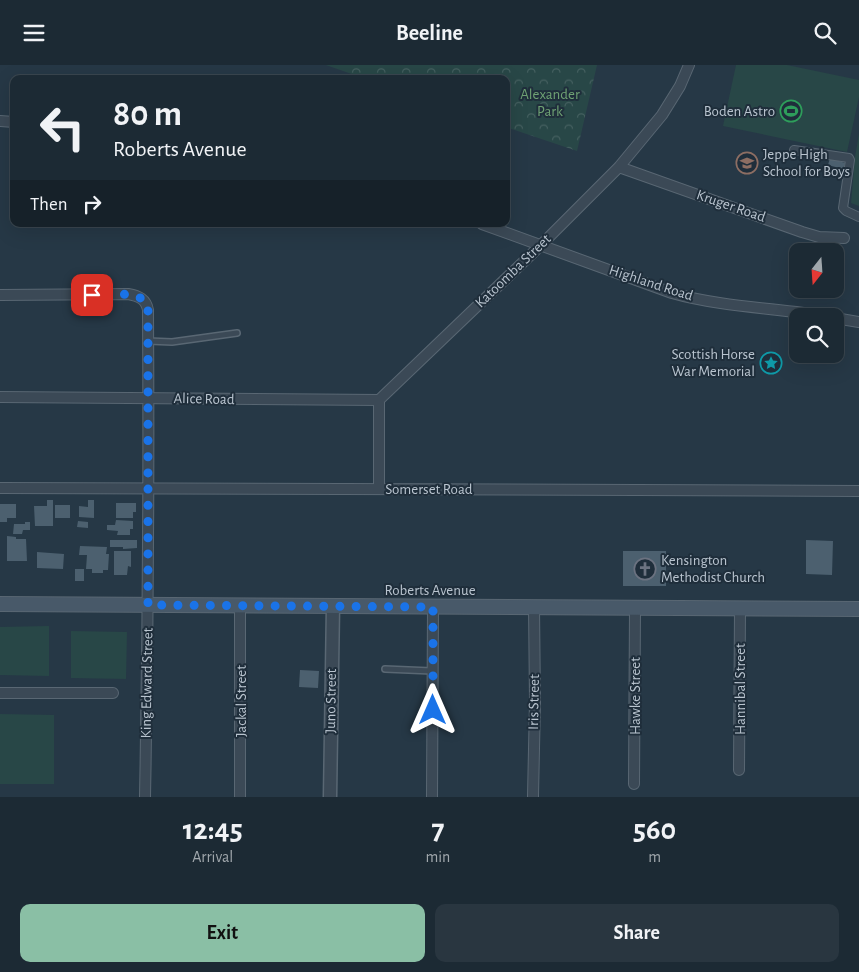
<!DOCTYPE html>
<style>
:root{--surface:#1c2a34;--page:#293640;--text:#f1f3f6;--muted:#a0a7ac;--line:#3a464f;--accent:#8abfa5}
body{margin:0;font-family:"Alegreya Sans",sans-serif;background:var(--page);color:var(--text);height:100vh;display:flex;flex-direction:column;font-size:19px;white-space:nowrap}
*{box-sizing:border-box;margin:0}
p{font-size:16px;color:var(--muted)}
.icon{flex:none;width:28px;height:28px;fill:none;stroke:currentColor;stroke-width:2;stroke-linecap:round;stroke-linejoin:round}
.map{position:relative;height:732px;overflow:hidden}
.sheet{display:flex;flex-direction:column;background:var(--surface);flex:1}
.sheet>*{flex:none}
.top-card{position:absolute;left:10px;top:10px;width:500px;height:152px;border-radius:10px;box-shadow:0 5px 20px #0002,0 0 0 1px var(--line);background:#1c2a34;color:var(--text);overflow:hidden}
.needle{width:32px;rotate:197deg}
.controls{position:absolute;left:789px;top:178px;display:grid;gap:10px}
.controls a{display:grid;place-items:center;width:55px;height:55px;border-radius:10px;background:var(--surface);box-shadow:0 5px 20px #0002,0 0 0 1px var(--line);font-size:25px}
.pin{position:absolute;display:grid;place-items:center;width:42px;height:42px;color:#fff;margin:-21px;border-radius:10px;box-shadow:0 2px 8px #0006}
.me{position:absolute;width:55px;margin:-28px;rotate:0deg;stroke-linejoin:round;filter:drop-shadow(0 0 4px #0008)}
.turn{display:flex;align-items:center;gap:18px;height:105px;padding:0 20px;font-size:22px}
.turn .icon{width:65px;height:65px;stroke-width:2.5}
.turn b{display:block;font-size:35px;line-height:42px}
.then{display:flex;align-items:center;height:48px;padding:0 20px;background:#0003;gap:10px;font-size:19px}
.eta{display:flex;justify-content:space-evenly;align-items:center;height:85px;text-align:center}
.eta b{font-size:30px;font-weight:700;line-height:35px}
.cta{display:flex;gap:10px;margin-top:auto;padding:10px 20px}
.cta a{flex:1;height:58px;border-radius:10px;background:var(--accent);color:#111;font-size:20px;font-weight:700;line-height:58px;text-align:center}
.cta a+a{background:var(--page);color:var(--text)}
header{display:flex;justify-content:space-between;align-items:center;height:65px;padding:0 20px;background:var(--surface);font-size:22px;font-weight:700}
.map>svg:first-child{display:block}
</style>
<header><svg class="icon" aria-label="menu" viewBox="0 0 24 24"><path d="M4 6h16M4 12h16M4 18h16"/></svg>Beeline<svg class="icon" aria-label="search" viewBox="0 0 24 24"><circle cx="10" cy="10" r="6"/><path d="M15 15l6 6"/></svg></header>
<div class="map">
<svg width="859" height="732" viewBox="0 0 859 732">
<defs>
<pattern id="park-crowns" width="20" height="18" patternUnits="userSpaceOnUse" patternTransform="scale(1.25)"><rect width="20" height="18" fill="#284747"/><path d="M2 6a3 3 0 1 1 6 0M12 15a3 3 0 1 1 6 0" fill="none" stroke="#456060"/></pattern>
</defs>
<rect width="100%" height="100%" fill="#263846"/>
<path fill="url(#park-crowns)" d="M326 0H597L577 86 506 62V14H366Z"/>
<path fill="#284747" d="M736 0H787L859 15V32L847 87 723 61Z
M859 69V141L851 138 855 92Z
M49 561V611L0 610V562Z
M71 566 127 567 126 614 71 613Z
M0 649 54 650V719H0Z"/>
<path fill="#4c606f" d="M830 93 845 98 843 104 828 100Z
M47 435H53V461H35L34 441H47Z
M88 435H94V453L79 452V441L88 442Z
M116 438H136V447H133V453H116Z
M0 439H16V453H7V457H0Z
M55 440H70V453H55Z
M116 455 133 456V464H130V470H117L118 466 107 465V460H115Z
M78 456 88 457V463L77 462Z
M25 457H30V465H23L22 469H13L14 459H25Z
M7 471 16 472V474H26L27 496H7Z
M110 475H137V483L123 484V482H110Z
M806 475 833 476 832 510 806 509Z
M80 481 107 482 106 489H109L108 505H103V508H92V504H86L87 490H79Z
M114 486H131V502L128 501 127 510H114Z
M623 486H666V521H623Z
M37 487 64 489 63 504 37 503Z
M75 504H84V516H75Z
M300 605 319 606 318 623 299 622Z"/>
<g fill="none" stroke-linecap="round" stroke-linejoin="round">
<g stroke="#596773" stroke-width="8">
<path id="service" d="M148 276 172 277 237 268
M385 604 432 606"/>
</g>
<g stroke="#596773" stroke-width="10">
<path id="pedestrian" d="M794 85 849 93 850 95 843 143 846 146 859 152"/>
</g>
<g stroke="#596773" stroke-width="12">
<path id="minor" d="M0 56 14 57
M619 102 802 167 819 172 844 173
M482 159 672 228C721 242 776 243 826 251
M0 230 128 229C139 231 146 234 148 245 149 408 148 570 145 732
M835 253 859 257
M0 332 379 335
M0 423C286 425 573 423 859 426
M379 423V335L541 180 619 102 662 50 680 21 689 0
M240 540V732
M0 628H113
M739 705 740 543
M634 719 635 543
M533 731 535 637 534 542
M432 732 433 542"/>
</g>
<g stroke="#596773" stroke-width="15">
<path id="tertiary" d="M330 732 333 541"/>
</g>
<g stroke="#596773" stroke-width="16">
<path id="secondary" d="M0 539 859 544"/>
</g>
<use href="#service" stroke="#3b4956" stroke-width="5"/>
<use href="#pedestrian" stroke="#3b4956" stroke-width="8"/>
<use href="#minor" stroke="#3b4956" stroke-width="10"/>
<use href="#tertiary" stroke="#3b4956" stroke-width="12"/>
<use href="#secondary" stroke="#485969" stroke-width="14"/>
</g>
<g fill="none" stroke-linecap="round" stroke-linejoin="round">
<path stroke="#1a73e8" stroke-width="9" stroke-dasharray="0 16.2" d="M92 230C105 230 138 225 146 238 148 240 148 243 148 245V540L433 542V645"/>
</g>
<defs>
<g id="stadium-ring" transform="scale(1.125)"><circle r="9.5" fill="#1f2e3b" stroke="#2e9e5b" stroke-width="1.5"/><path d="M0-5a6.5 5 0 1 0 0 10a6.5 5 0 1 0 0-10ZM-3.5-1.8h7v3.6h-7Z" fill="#2e9e5b"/></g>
<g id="school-ring" transform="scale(1.125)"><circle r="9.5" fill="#1f2e3b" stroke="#8d6e63" stroke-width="1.5"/><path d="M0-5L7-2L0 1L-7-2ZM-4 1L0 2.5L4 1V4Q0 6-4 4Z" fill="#8d6e63"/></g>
<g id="sight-ring" transform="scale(1.125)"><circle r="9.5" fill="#1f2e3b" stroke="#0f9aa8" stroke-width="1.5"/><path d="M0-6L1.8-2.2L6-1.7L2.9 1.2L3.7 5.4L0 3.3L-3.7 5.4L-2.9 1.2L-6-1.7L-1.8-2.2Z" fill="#0f9aa8"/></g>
<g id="church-ring" transform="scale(1.125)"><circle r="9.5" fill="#1f2e3b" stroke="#6b7280" stroke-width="1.5"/><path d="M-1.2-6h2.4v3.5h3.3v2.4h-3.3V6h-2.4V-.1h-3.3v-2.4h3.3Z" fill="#6b7280"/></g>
</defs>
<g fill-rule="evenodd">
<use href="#stadium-ring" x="791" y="46"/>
<use href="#school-ring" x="747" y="98"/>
<use href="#sight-ring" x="771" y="298"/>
<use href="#church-ring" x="645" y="504"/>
</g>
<g text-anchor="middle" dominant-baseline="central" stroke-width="4" stroke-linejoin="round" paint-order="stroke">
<g font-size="15" fill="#6ea173" stroke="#1f2e3b">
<text x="550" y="29">Alexander<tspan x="550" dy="17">Park</tspan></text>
</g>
<g font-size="15" fill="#b9c4cf" stroke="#1f2e3b" text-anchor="end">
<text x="775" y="46">Boden Astro</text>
<text x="763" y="89" text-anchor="start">Jeppe High<tspan x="763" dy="17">School for Boys</tspan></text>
<text x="755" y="289">Scottish Horse<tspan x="755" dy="17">War Memorial</tspan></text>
<text x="661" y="495" text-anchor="start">Kensington<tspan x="661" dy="17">Methodist Church</tspan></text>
</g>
<g font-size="15" fill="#b9c4cf" stroke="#1f2e3b">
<text transform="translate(731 141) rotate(19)">Kruger Road</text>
<text transform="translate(513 206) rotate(-44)">Katoomba Street</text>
<text transform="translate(651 218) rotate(18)">Highland Road</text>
<text transform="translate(204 334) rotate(1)">Alice Road</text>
<text x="429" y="424">Somerset Road</text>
<text x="430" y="525">Roberts Avenue</text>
<text transform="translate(147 618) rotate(-89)">King Edward Street</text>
<text transform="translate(740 624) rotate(-90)">Hannibal Street</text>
<text transform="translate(635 631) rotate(-90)">Hawke Street</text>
<text transform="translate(241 636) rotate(-90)">Jackal Street</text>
<text transform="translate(331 636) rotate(-89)">Juno Street</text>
<text transform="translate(534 637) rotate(-89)">Iris Street</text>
</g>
</g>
</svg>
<div class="controls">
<a><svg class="needle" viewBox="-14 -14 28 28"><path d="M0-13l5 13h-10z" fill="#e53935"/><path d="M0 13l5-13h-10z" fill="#a0a7ac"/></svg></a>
<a><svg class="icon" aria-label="search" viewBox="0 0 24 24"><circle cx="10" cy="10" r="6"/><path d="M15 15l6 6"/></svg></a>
</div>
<div class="pin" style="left:92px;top:230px;background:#d93025"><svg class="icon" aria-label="arrive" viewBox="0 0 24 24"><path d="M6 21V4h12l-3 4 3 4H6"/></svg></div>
<svg class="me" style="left:433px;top:645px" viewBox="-20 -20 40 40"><path d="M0-17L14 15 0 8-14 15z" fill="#1a73e8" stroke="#fff" stroke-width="4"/></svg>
<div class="top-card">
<div class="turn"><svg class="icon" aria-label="left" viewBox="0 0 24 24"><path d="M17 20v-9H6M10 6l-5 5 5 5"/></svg><div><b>80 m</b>Roberts Avenue</div></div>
<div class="then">Then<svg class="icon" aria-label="right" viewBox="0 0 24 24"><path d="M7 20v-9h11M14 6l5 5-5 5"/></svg></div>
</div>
</div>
<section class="sheet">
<div class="eta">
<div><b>12:45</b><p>Arrival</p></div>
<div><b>7</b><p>min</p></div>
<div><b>560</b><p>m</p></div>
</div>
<div class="cta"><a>Exit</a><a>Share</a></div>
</section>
